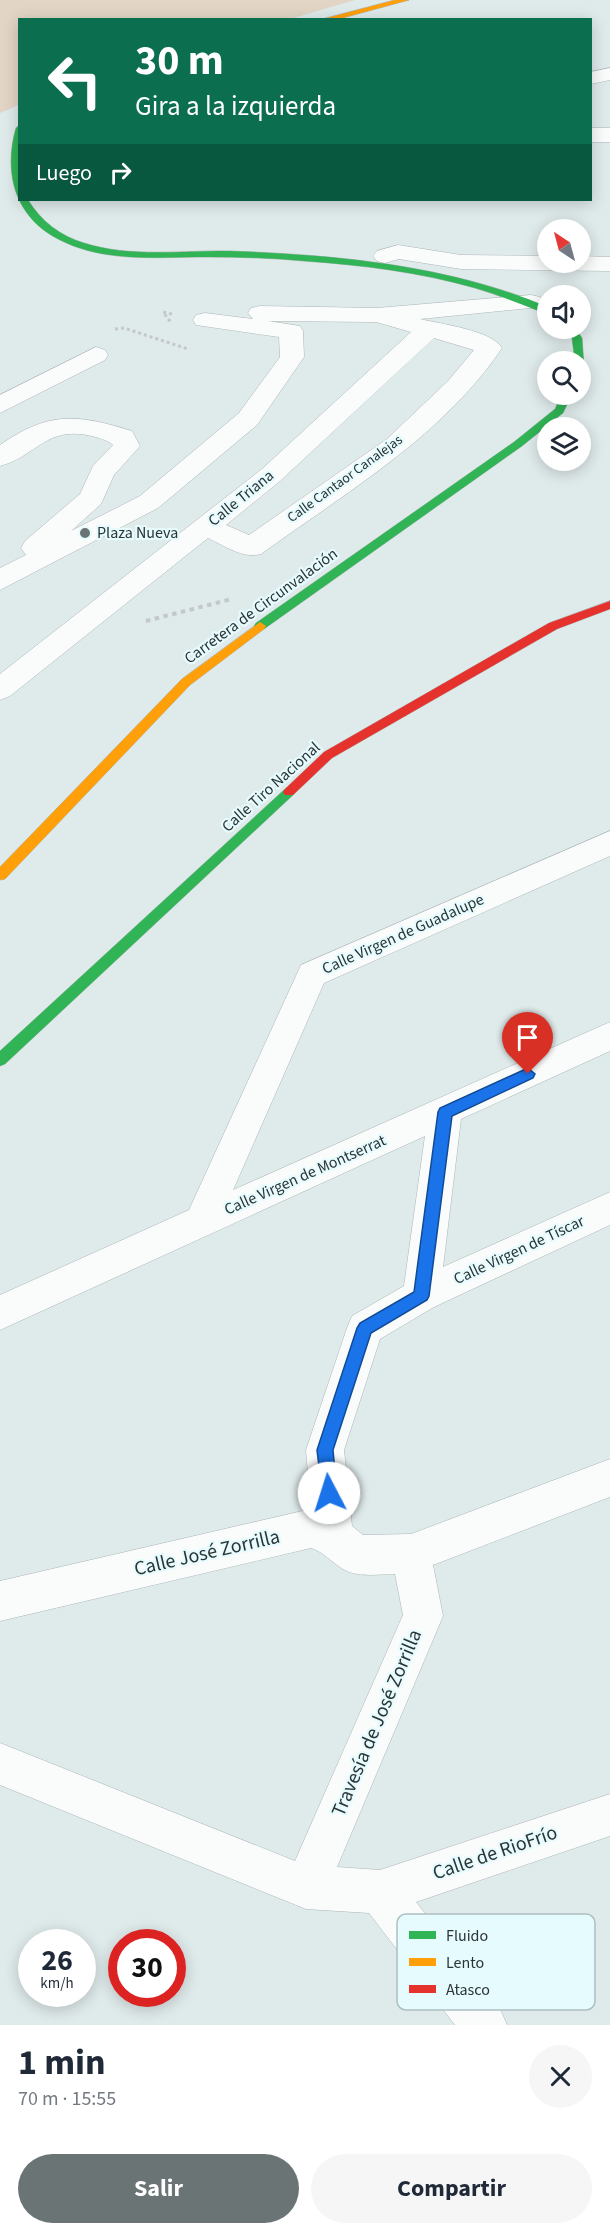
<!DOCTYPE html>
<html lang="es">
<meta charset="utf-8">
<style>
:root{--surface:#fff;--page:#f6f6f7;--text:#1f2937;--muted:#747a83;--accent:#6b7475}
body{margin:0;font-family:"Source Sans 3",sans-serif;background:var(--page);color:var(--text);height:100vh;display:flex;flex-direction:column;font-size:22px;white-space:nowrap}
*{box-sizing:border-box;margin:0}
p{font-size:20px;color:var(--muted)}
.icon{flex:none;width:33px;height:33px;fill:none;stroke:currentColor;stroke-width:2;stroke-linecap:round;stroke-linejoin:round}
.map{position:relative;height:2025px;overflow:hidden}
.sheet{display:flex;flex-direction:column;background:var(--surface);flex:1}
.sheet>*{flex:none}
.top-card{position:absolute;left:18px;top:18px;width:574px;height:183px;border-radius:0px;box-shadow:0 3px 15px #0003;background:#0b6e4f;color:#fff;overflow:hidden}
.needle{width:39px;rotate:324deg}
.fabs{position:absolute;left:537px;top:219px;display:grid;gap:12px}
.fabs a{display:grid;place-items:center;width:54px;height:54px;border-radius:50%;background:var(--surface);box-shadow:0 3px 15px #0003;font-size:30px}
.speed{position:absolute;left:18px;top:1929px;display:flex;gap:12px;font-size:30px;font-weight:700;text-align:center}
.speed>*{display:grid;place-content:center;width:78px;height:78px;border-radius:50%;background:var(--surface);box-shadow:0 3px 15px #0003;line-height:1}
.speed small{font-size:15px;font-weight:400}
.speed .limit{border:9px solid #d22;background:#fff;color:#111}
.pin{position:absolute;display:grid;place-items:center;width:51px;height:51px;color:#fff;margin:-62px -26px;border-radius:50% 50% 50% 0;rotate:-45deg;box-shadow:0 0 6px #0007}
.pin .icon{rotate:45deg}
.me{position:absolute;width:66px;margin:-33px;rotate:355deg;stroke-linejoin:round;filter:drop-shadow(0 0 4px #0008)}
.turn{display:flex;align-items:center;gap:21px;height:126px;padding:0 18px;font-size:27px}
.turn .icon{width:78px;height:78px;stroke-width:2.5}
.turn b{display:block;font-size:42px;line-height:51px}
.then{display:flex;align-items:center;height:57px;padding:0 18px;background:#0003;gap:12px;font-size:22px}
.round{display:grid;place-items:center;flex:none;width:63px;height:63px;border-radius:32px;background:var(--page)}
.headline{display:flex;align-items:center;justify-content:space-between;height:102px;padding:0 18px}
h1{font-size:36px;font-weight:700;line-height:45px}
.primary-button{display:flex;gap:12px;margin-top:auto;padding:12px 18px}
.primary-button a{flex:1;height:69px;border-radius:36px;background:var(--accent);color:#fff;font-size:24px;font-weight:700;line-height:69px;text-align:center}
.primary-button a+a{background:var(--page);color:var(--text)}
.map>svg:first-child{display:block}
</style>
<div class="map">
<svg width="610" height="2025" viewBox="0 0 610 2025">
<rect width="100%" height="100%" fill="#dfeaeb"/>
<path fill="#e2d5c5" d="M0 0H355L290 19 20 20 19 105 0 113Z"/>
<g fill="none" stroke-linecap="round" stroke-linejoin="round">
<g stroke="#adb5b6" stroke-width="1">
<path id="street" d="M610 68V80L591 84V72Z
M591 128H610V142H591Z
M398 245 461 255 548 256V262H580V256L610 257V271L461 269 399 259 385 263 377 261 373 256 377 251Z
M531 295 540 297 543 302 540 307 420 319C440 324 491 330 502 348 443 436 345 493 261 554 243 559 225 546 208 538L10 696 0 700V674L262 469 411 332 376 322 268 321 300 326 303 331 304 357 257 425 158 508 0 590V568L26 555 21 548 25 541 80 494 93 466 113 445C108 440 99 438 92 436 46 425 37 456 0 466V445C49 411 77 414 132 431L140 446 114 475 101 504 71 531 140 496 239 413 280 357 279 337 196 325 193 320 196 315 205 313 253 319 248 313 251 308 260 306 377 308ZM434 338 474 350 448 381 387 439 249 535 226 525 280 481Z
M96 347 105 350 108 355 105 360 0 413V395Z
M610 831V856L324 983 233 1190 610 1022V1051L461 1119 443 1267 610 1192V1225L434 1307 380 1339 344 1450 352 1526 363 1535 411 1534 610 1459V1497L433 1565 443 1616 337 1867 380 1870 610 1794V1836L416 1902 500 2009 507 2025H455L369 1913 306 1909 0 1785V1743L295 1861 403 1615 395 1574C378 1574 358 1578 343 1569 331 1562 324 1552 311 1548L0 1621V1581L311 1509 306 1450 347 1328 352 1316 404 1286 425 1136 0 1330V1295L189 1210 301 965Z"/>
</g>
<g stroke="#adb5b6" stroke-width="1">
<path id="fast" d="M20 125V200H28C41 221 60 236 84 243 131 258 182 250 230 251 337 255 448 265 548 307V314C523 306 500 295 475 288 419 272 361 265 304 261 272 258 240 257 208 257 159 257 105 263 60 240 15 218 3 173 16 128Z
M564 328H575L582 338 584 366 580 367V362H575L572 338Z
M562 394H572L563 413 522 446 264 629H256L254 626 256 623 514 442 555 409Z
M289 787 295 792 293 795 5 1064 0 1066V1051L285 789Z"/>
</g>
<g stroke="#adb5b6" stroke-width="1">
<path id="slow" d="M395 0H409L335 20H319Z
M260 622 266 626 264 629 190 685 5 879 0 880V867L182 679Z"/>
</g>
<g stroke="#adb5b6" stroke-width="1">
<path id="jam" d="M610 601V609L557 629 332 758 293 795H285L283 792 285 789 324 752 549 623Z"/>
</g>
<path stroke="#c4c8c9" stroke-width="3" stroke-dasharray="3 3" stroke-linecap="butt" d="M172 314 163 312 172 324
M115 329 124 328 188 349"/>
<path stroke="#c4c8c9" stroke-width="4" stroke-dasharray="4.5 4.5" stroke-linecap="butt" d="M146 621 232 599"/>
<use href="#street" fill="#fafcfc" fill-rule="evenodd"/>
<use href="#fast" fill="#30b455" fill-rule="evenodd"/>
<use href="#slow" fill="#ff9f0a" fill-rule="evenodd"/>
<use href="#jam" fill="#e5322d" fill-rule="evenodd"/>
</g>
<path fill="#1a73e8" stroke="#114b97" stroke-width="1.5" d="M528 1068 535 1074 533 1078 452 1116 429 1296 427 1300 371 1333 333 1450 337 1493 335 1499 329 1501 323 1499 317 1450 357 1328 360 1323 414 1292 438 1112 440 1108Z"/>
<circle fill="#6b7475" stroke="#e6fbfe" stroke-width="2" cx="85" cy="533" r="6"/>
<g text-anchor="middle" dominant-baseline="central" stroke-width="4.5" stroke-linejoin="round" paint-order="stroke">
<g font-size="14" fill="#2c3435" stroke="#e6fbfe">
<text transform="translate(345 479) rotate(-36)">Calle Cantaor Canalejas</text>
</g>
<g font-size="16" fill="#2c3435" stroke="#e6fbfe">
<text transform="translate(241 498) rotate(-39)">Calle Triana</text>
<text transform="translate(261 606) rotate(-36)">Carretera de Circunvalación</text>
<text transform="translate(271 787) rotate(-42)">Calle Tiro Nacional</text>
<text transform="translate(403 934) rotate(-24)">Calle Virgen de Guadalupe</text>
<text transform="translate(305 1175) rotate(-24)">Calle Virgen de Montserrat</text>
<text transform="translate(519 1250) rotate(-25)">Calle Virgen de Tíscar</text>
</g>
<g font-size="16" fill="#2c3435" stroke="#e6fbfe" text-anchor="start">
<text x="97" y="533">Plaza Nueva</text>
</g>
<g font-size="20" fill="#2c3435" stroke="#e6fbfe">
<text transform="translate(207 1553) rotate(-13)">Calle José Zorrilla</text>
<text transform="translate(377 1723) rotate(-67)">Travesía de José Zorrilla</text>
<text transform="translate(495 1853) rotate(-19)">Calle de RioFrío</text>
</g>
</g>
<rect x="397" y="1914" width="198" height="96" rx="9" fill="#e6fbfe" stroke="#aebfc2" stroke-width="1.5"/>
<rect x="409" y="1931" width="27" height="8" fill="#30b455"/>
<rect x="409" y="1958" width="27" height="8" fill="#ff9f0a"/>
<rect x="409" y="1985" width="27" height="8" fill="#e5322d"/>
<g font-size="16" fill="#2c3435">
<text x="446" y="1941">Fluido</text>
<text x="446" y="1968">Lento</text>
<text x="446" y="1995">Atasco</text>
</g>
</svg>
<div class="fabs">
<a><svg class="needle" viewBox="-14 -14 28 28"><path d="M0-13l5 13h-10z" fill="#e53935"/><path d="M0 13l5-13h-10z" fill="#747a83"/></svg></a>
<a><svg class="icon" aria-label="sound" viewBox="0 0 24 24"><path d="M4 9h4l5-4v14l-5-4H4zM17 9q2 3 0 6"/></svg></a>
<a><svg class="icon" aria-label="search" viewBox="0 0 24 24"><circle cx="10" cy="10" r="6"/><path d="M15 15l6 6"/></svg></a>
<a><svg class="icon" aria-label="layers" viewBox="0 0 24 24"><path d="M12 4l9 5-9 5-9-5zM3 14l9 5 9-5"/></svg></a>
</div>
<div class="speed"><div>26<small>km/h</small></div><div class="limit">30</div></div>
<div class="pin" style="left:528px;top:1074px;background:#d93025"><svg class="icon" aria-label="arrive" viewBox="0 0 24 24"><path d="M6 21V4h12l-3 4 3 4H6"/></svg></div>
<svg class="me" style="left:329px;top:1493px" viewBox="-20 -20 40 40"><circle r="19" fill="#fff"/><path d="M0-13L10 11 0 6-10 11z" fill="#1a73e8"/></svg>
<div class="top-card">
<div class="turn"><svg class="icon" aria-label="left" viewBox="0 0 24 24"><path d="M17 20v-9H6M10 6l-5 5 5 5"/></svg><div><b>30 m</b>Gira a la izquierda</div></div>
<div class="then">Luego<svg class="icon" aria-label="right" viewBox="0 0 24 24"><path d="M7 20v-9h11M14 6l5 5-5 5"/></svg></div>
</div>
</div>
<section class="sheet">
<div class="headline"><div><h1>1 min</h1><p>70 m · 15:55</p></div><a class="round"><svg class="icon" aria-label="close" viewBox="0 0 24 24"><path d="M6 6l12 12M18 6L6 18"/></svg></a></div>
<div class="primary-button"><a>Salir</a><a>Compartir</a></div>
</section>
